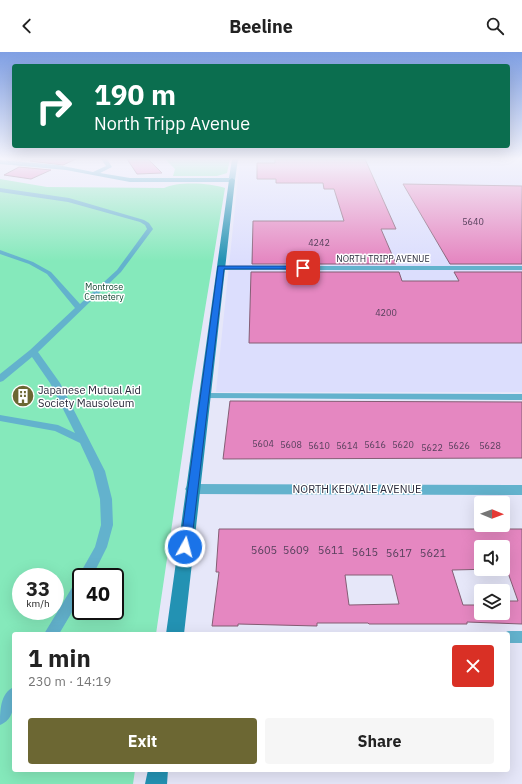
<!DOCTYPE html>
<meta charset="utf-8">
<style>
:root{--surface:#fff;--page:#f6f6f6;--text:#222;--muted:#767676;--accent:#6c6733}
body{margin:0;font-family:"IBM Plex Sans",sans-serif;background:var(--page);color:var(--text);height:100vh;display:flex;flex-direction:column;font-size:15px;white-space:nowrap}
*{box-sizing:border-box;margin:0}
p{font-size:13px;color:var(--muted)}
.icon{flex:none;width:22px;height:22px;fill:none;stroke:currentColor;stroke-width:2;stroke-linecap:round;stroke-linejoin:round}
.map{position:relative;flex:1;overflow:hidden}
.drawer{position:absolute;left:12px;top:580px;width:498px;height:140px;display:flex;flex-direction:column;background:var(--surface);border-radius:4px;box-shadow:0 4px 16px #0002}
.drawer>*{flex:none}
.hud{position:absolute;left:12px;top:12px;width:498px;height:84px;border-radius:4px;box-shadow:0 4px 16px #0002;background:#0b6e4f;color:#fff;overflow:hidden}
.needle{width:26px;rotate:91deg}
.buttons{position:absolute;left:474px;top:444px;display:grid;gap:8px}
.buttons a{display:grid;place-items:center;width:36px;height:36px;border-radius:4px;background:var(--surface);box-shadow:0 4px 16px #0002;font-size:20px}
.speed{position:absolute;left:12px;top:516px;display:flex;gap:8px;font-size:20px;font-weight:700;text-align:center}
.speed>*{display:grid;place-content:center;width:52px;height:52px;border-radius:50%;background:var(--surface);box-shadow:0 4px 16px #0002;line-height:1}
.speed small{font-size:10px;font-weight:400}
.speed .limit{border:2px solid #111;border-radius:6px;background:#fff;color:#111}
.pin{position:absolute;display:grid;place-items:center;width:34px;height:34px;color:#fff;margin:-17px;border-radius:8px;box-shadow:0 2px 6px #0006}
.me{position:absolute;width:44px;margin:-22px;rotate:7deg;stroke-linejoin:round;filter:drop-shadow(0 0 3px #0008)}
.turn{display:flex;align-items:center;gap:14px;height:84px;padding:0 16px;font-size:18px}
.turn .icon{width:52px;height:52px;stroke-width:2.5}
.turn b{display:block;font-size:28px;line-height:34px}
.round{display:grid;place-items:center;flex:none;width:42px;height:42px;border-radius:4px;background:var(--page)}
.overview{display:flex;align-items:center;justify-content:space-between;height:68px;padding:0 16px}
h1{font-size:24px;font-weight:700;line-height:30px}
.button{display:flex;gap:8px;margin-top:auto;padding:8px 16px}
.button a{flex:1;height:46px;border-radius:4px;background:var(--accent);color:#fff;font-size:16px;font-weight:700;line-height:46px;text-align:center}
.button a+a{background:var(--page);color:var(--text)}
header{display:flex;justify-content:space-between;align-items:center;height:52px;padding:0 16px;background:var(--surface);font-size:18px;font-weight:700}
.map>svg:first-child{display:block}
</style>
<header><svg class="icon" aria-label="back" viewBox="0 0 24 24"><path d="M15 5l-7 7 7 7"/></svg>Beeline<svg class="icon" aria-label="search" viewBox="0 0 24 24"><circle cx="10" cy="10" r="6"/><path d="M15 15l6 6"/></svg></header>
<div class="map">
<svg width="522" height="732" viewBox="0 0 522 732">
<rect width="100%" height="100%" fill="#e6e7f9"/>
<path fill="#dcdefd" d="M240 107H522V340H216Z"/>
<path fill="#85e9bb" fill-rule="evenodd" d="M165 107H230L227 121 217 124H173L175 117Z
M0 127 47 135 164 136C178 129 211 131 225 136L192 336 156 582H14V718H135L133 732H0ZM21 525H55V559H21ZM81 525H115V559H81Z"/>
<path fill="#e587c1" stroke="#855e75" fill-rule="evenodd" d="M35 107H76L63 113 30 109Z
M127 107H148L162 121 137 122Z
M275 107H365L396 177H381L396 212H252L253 169H344L334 137H324L323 131H276V127H257V111H275Z
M19 115 51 118 31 127 4 123Z
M403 132 522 134V212H450Z
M251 220H399L402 229H459L454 220H522V291H249Z
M230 349 522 350V406L223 407Z
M219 477H522V572L467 570V572H369L368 571H317V574L238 572V574H212L219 520H216ZM481 495H503V517H481ZM495 517 507 518 518 549H503V561H481V553H463L452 518ZM345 523H392L399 552 349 553Z"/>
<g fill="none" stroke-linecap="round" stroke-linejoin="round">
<path fill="#63b2cd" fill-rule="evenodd" d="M0 136 69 146 144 168 149 171 153 177 121 220 38 300 60 331 105 419 112 447 113 473 107 495 92 525H81V545L59 582H44L76 529 80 528 78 525 95 495 101 473 100 447 93 419 80 391 55 379 0 369V363L58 373 75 381 50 331 32 305 3 329 0 330V322L30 298 75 256 47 222 29 212 0 202V198L33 210 51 220 80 252 117 218 147 177 145 173 140 170 68 150 0 140Z
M204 341 522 342V348L201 346 199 344 201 342Z
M508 579H522V591H508V582H502Z
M14 635C14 649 16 667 0 673 0 659 0 641 14 635Z"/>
<path fill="#63b2cd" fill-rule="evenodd" d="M101 107H107L112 115 100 121 130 126H229L232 107H238L235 128 232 130H130L66 118 0 112V108L58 113 93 120 106 114Z
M218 214H522V218H218L217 216Z
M192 432 522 433V443L192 442 187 440 185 437 187 434Z"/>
<path fill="#2392b3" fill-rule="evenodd" d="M232 126 235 128 184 582H166L229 128Z
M148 718H168L167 732H145Z"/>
</g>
<linearGradient id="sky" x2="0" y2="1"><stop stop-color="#7f9fe3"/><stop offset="0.51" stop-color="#f4f4fc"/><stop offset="1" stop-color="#f4f4fc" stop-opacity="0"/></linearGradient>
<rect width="522" height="209" fill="url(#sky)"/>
<path fill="#1a73e8" stroke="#114b97" d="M218 214H303L306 216 303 217H224L191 495 189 498 185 499 181 498 180 495Z"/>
<defs>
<g id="building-disc" transform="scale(1.15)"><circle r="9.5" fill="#6c6733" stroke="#fff"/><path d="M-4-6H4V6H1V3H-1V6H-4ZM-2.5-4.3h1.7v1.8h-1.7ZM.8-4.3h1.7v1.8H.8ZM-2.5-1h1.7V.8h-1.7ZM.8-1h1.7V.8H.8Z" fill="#fff"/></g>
</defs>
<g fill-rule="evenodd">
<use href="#building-disc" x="23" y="344"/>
</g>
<g text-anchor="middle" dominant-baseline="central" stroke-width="3" stroke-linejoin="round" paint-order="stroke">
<g font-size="9" fill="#57405c">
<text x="473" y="169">5640</text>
<text x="319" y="190">4242</text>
<text x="386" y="260">4200</text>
<text x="263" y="391">5604</text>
<text x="291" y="392">5608</text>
<text x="375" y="392">5616</text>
<text x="403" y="392">5620</text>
<text x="319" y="393">5610</text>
<text x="347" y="393">5614</text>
<text x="459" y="393">5626</text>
<text x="490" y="393">5628</text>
<text x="432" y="395">5622</text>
</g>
<g font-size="9" fill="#28293a" stroke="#fff">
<text x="383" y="206">NORTH TRIPP AVENUE</text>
</g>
<g font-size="9" fill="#124631" stroke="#fff">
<text x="104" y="234">Montrose<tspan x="104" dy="10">Cemetery</tspan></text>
</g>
<g font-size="11" fill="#28293a" stroke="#fff" text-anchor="start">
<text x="38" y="338">Japanese Mutual Aid<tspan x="38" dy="13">Society Mausoleum</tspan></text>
</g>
<g font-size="11" fill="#28293a" stroke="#fff">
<text x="357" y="437">NORTH KEDVALE AVENUE</text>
</g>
<g font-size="11" fill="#57405c">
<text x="264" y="498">5605</text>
<text x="296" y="498">5609</text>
<text x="331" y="498">5611</text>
<text x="365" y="500">5615</text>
<text x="399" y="501">5617</text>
<text x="433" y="501">5621</text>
</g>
</g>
</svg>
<div class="buttons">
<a><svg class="needle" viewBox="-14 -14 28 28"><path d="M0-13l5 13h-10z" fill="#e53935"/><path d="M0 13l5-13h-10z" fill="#767676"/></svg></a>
<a><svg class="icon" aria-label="sound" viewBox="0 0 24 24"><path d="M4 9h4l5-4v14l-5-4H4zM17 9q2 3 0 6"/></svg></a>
<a><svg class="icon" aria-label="layers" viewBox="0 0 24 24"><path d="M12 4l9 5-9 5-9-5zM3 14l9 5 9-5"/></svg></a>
</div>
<div class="speed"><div>33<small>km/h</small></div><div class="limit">40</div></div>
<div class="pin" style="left:303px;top:216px;background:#d93025"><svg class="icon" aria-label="arrive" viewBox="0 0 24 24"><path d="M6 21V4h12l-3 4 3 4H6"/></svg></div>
<svg class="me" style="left:185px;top:495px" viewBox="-20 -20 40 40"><circle r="17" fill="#1a73e8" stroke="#fff" stroke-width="3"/><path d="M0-11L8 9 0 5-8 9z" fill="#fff"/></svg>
<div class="hud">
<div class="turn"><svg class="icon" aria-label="right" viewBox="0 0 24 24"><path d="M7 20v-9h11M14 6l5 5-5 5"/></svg><div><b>190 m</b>North Tripp Avenue</div></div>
</div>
<section class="drawer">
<div class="overview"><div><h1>1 min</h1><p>230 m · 14:19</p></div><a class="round" style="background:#d93025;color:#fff"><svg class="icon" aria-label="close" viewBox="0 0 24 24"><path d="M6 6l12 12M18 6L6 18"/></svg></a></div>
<div class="button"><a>Exit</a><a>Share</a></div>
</section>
</div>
